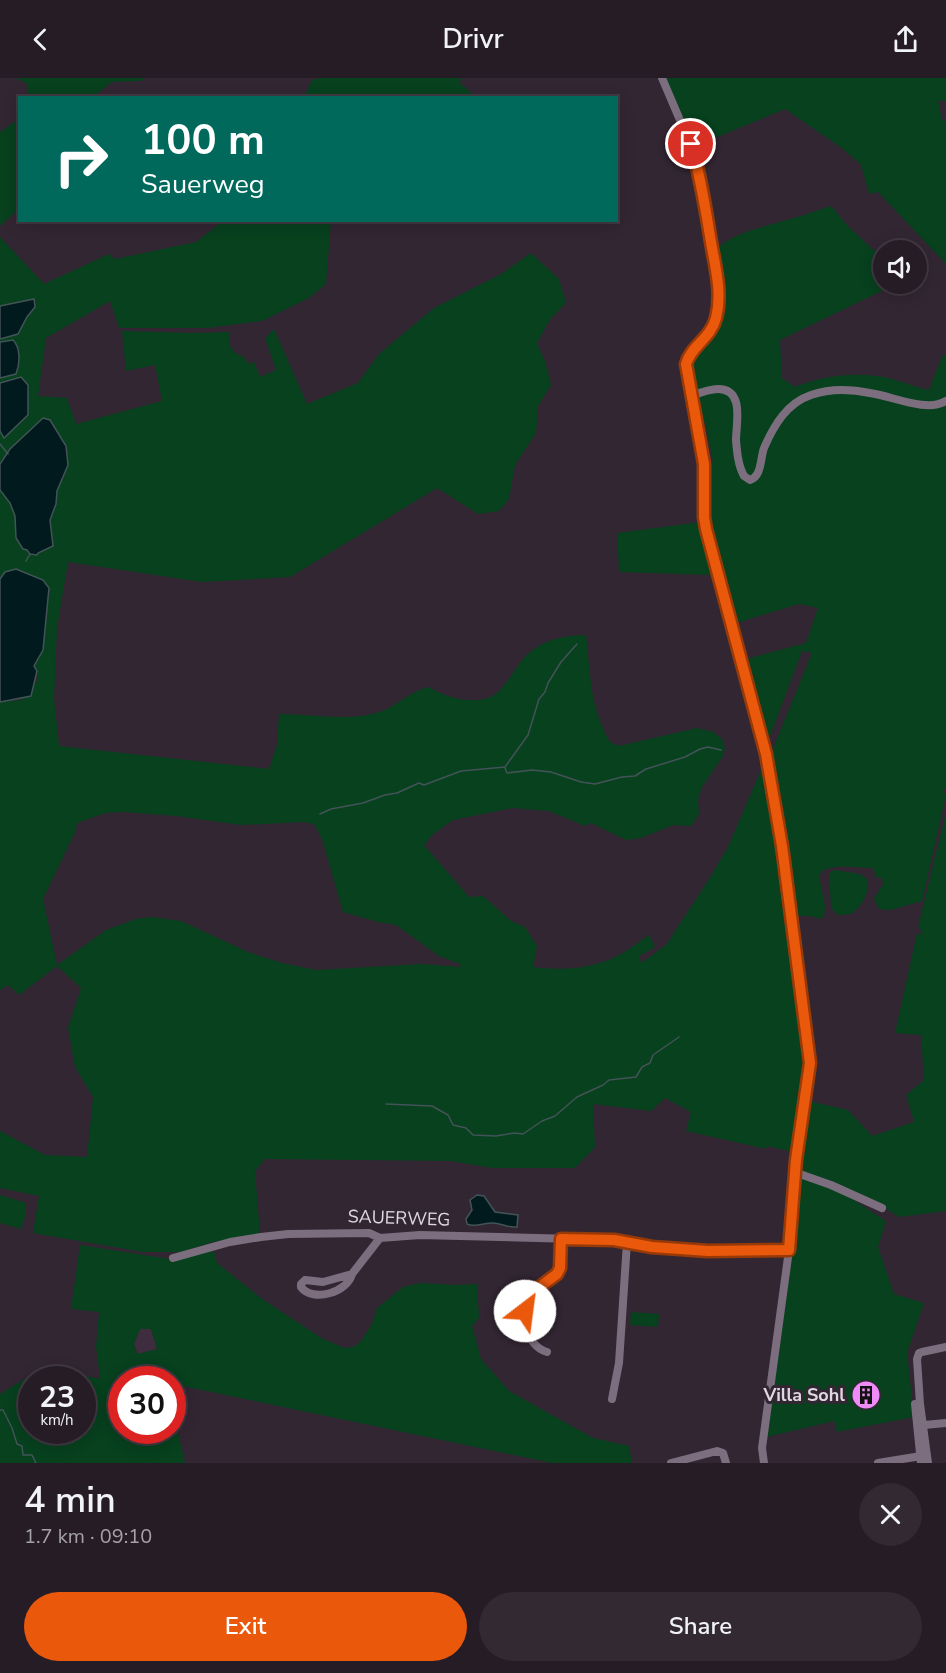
<!DOCTYPE html>
<meta charset="utf-8">
<style>
:root{--surface:#261c26;--page:#322932;--text:#f1f3f6;--muted:#a4a1a7;--line:#423a43;--accent:#ea580c}
body{margin:0;font-family:"Nunito Sans",sans-serif;background:var(--page);color:var(--text);height:100vh;display:flex;flex-direction:column;font-size:22px;white-space:nowrap}
*{box-sizing:border-box;margin:0}
p{font-size:20px;color:var(--muted)}
.icon{flex:none;width:33px;height:33px;fill:none;stroke:currentColor;stroke-width:2;stroke-linecap:round;stroke-linejoin:round}
.map{position:relative;height:1385px;overflow:hidden}
.panel{display:flex;flex-direction:column;background:var(--surface);flex:1}
.panel>*{flex:none}
.top-card{position:absolute;left:18px;top:18px;width:600px;height:126px;border-radius:0px;box-shadow:0 3px 15px #0003,0 0 0 2px var(--line);background:#00695c;color:#fff;overflow:hidden}
.buttons{position:absolute;left:873px;top:162px;display:grid;gap:12px}
.buttons a{display:grid;place-items:center;width:54px;height:54px;border-radius:50%;background:var(--surface);box-shadow:0 3px 15px #0003,0 0 0 2px var(--line);font-size:30px}
.speed{position:absolute;left:18px;top:1288px;display:flex;gap:12px;font-size:30px;font-weight:700;text-align:center}
.speed>*{display:grid;place-content:center;width:78px;height:78px;border-radius:50%;background:var(--surface);box-shadow:0 3px 15px #0003,0 0 0 2px var(--line);line-height:1}
.speed small{font-size:15px;font-weight:400}
.speed .limit{border:9px solid #d22;background:#fff;color:#111}
.pin{position:absolute;display:grid;place-items:center;width:51px;height:51px;color:#fff;margin:-26px;border:3px solid #fff;border-radius:50%;box-shadow:0 2px 6px #0007}
.me{position:absolute;width:66px;margin:-33px;rotate:30deg;stroke-linejoin:round;filter:drop-shadow(0 0 4px #0008)}
.turn{display:flex;align-items:center;gap:21px;height:126px;padding:0 24px;font-size:27px}
.turn .icon{width:78px;height:78px;stroke-width:2.5}
.turn b{display:block;font-size:42px;line-height:51px}
.round{display:grid;place-items:center;flex:none;width:63px;height:63px;border-radius:32px;background:var(--page)}
.headline{display:flex;align-items:center;justify-content:space-between;height:102px;padding:0 24px}
h1{font-size:36px;font-weight:600;line-height:45px}
.cta{display:flex;gap:12px;margin-top:auto;padding:12px 24px}
.cta a{flex:1;height:69px;border-radius:36px;background:var(--accent);color:#fff;font-size:24px;font-weight:600;line-height:69px;text-align:center}
.cta a+a{background:var(--page);color:var(--text)}
header{display:flex;justify-content:space-between;align-items:center;height:78px;padding:0 24px;background:var(--surface);font-size:27px;font-weight:600}
.map>svg:first-child{display:block}
</style>
<header><svg class="icon" aria-label="back" viewBox="0 0 24 24"><path d="M15 5l-7 7 7 7"/></svg>Drivr<svg class="icon" aria-label="share" viewBox="0 0 24 24"><path d="M12 15V3M7 8l5-5 5 5M5 13v7h14v-7"/></svg></header>
<div class="map">
<svg width="946" height="1385" viewBox="0 0 946 1385">
<rect width="100%" height="100%" fill="#322633"/>
<path fill="#3e2d3f" d="M140 1251H151L157 1271 138 1276 134 1266Z"/>
<path fill="#07411e" fill-rule="evenodd" d="M16 0H145L141 3 112 4 93 19 28 20 27 6Z
M320 0H461L460 5 476 19H304L312 2Z
M666 0H946V24L938 22 942 42 946 43V186L878 114 869 116 861 87 843 71 785 31 705 64 696 73Z
M19 41V131L0 148V54Z
M831 128 848 148 883 181 884 206H896L780 262 782 300 795 309C823 298 853 294 883 299 899 302 914 309 929 312L943 276 946 278V709L943 713 946 717 922 823 891 832 879 831 874 821 883 806 882 800 876 799 873 790C855 790 838 785 822 793L819 798 825 828 824 838 819 841 810 838H794L770 678 812 575 802 573 767 666 742 582 806 565 818 530 799 526 733 546 707 439 709 415 707 385 713 384 705 344H700L689 301V283L719 243 715 172C734 155 753 152 776 145 795 140 813 134 831 128Z
M223 143H331L326 206 309 220 262 243 207 250H119L110 223 46 260 38 318 67 320 76 346 162 323 155 287 126 293 122 253 195 255 229 254C228 268 230 274 244 279L248 286 254 284 260 299 276 292 265 260 274 251 307 326 358 305 379 276 434 230 501 196 531 175 559 201 566 225 551 240 537 265 545 283 551 307 538 328 536 355 515 387 509 421 499 433 478 436 437 410 290 499 202 504 68 484 57 550 54 621 59 668 269 691 277 667 279 636C312 636 347 644 379 634 397 629 409 613 429 609 446 620 480 630 498 614 510 603 517 585 530 574 546 561 566 557 586 557 591 598 589 627 610 664L619 668 697 650 713 654 722 661 725 671 723 678 702 709 698 722 699 736 691 748 673 747 641 760 626 762 591 745 585 748 549 733 512 730 453 742 432 757 424 767 469 819 483 818 511 843 525 849 537 868 533 889C561 893 592 891 617 878 628 873 638 864 649 857L655 869 639 878 641 885 666 867 709 801 728 769 761 692 768 701 804 953 808 994 794 1074 767 1068 766 1071 686 1053 691 1034 665 1020 651 1033 593 1026 595 1069 575 1090H492L451 1083 265 1081 255 1093 260 1156 213 1164 182 1174H143L33 1155 39 1118 0 1110V1053L45 1077 87 1079 93 1019 75 989 68 950 81 910 57 888 19 917 8 907 0 912V624L21 622 37 603V593L34 588 40 579 12 493 5 494 0 501V412L10 425 15 438 16 461 23 471 38 475 44 473 51 460 50 442 56 426 57 413 65 397V368L56 351 10 371 0 386V353L4 360 28 337V307L7 302 0 305V300L16 296 14 262 0 264V261L18 256 27 239 13 226 0 228V159L44 206 109 176 115 181 196 164ZM123 734 176 738 241 747 305 744 315 747 323 764 343 834 378 844 396 847 439 878 460 886 461 889 422 886 316 892 282 885 248 874 181 843 152 839 136 841 106 852 57 887 43 821 76 752 77 745 105 735Z
M701 444 711 497 619 494 617 455Z
M946 734V1133L899 1139 885 1130 799 1093 808 1023 848 1032 872 1058 914 1044 906 1017 924 1002 921 957 895 955 917 855 921 857 922 853 918 849Z
M834 792 860 796 868 802C869 816 862 828 851 836L838 837 831 830 829 795Z
M802 1100 835 1110 886 1143 878 1169 894 1216 924 1225 907 1275 914 1339 837 1354 834 1343 767 1359 798 1119 796 1102Z
M0 1117 26 1125V1136L21 1151 0 1145Z
M80 1167 176 1182 213 1170 217 1185 262 1221 323 1261 345 1270 353 1269 360 1264 372 1246 377 1230 403 1209 421 1205 455 1207 477 1206 479 1240 472 1248 481 1281 509 1313 593 1360 629 1368 632 1385H552L173 1306 172 1302H122V1353H172L173 1334 185 1385H0V1316L28 1299 67 1294 100 1301 96 1269 99 1234 71 1231ZM140 1251H151L157 1271 137 1276 134 1266ZM32 1302H82V1353H32Z
M631 1234 659 1236 658 1249 630 1247Z"/>
<path fill="#001a1d" stroke="#435358" stroke-width="1.5" d="M34 221 35 229 27 239 18 256 0 261V228Z
M13 262C21 270 20 286 16 296L0 300V264Z
M21 299 28 307V337L4 360 0 353V305Z
M43 340 50 342 66 368 68 387 57 413 56 426 50 442 53 468 38 475 37 477 30 476 27 472 23 471 16 460 15 438 10 425 0 412V386L10 371Z
M16 491 43 502 49 510 43 572 34 588 37 593 31 618 0 624V501L5 494Z
M477 1117 484 1118 495 1134 518 1137 517 1149C506 1150 502 1145 492 1145 483 1145 475 1150 467 1146L466 1141 472 1132 470 1122Z"/>
<g fill="none" stroke-linecap="round" stroke-linejoin="round">
<path stroke="#435358" stroke-width="1.5" d="M0 366 8 376
M26 483 30 476
M505 690 507 695 532 692 551 694 581 704 595 706 622 699 635 698 646 691 685 679 700 671 708 669 721 672
M320 736 331 731 363 725 385 717 397 715 419 705 424 707 461 693 505 689 528 657 539 621 545 614 548 605 561 584 577 566
M386 1026 432 1028 448 1037 453 1047 466 1050 473 1057 496 1058 515 1055 523 1056 542 1043 555 1038 577 1019 603 1007 609 1002 636 999 642 989 650 985 653 977 679 959
M0 1332H3L12 1350 17 1366 22 1368 23 1377H32L36 1385"/>
<path stroke="#7c6e7e" stroke-width="8" d="M662 0 694 75 718 203 719 227 715 245 709 256 689 277 685 291 704 386V439L706 451 766 676 782 768 810 985 811 993 796 1082 789 1172 762 1370 764 1385
M691 318C699 315 709 311 718 311 745 311 736 346 736 362 737 374 738 387 744 398L750 402C762 398 760 381 764 370 774 347 787 325 811 317 831 310 850 311 870 315 892 318 927 335 946 323
M794 1094 831 1107 882 1130
M173 1180 230 1164 261 1159 288 1156 369 1155 380 1160 420 1157 614 1162 627 1164
M352 1196 323 1204 305 1202 301 1206V1209C313 1225 348 1214 352 1196L380 1160
M547 1274C526 1268 517 1234 530 1216 536 1207 550 1203 557 1196L560 1190 561 1161
M612 1321 619 1285 627 1164C681 1175 735 1173 789 1172
M920 1326H915L921 1385
M924 1347 946 1345
M671 1385 717 1373 723 1375 726 1385
M878 1385 921 1378
M928 1385 920 1326 917 1281 919 1275 922 1274 946 1269"/>
</g>
<g fill="none" stroke-linecap="round" stroke-linejoin="round">
<g stroke="#983908" stroke-width="15">
<path id="route" d="M525 1233 530 1216 557 1196 560 1190 561 1161 614 1162 652 1169 708 1173 789 1172 796 1082 810 985 782 768 766 676 706 451 704 439V386L686 286C691 268 711 260 716 240 723 213 714 185 710 158 705 127 700 96 691 66"/>
</g>
<use href="#route" stroke="#ea580c" stroke-width="10"/>
</g>
<defs>
<g id="building-disc" transform="scale(1.5)"><circle r="9.5" fill="#ef8bf6" stroke="#322633"/><path d="M-4-6H4V6H1V3H-1V6H-4ZM-2.5-4.3h1.7v1.8h-1.7ZM.8-4.3h1.7v1.8H.8ZM-2.5-1h1.7V.8h-1.7ZM.8-1h1.7V.8H.8Z" fill="#111"/></g>
</defs>
<g fill-rule="evenodd">
<use href="#building-disc" x="866" y="1317"/>
</g>
<g text-anchor="middle" dominant-baseline="central" stroke-width="6" stroke-linejoin="round" paint-order="stroke">
<g font-size="18" fill="#e0d8e1" stroke="#322633">
<text transform="translate(399 1140) rotate(2)">SAUERWEG</text>
</g>
<g font-size="18" font-weight="bold" fill="#e0d8e1" stroke="#322633" text-anchor="end">
<text x="845" y="1317">Villa Sohl</text>
</g>
</g>
</svg>
<div class="buttons">
<a><svg class="icon" aria-label="sound" viewBox="0 0 24 24"><path d="M4 9h4l5-4v14l-5-4H4zM17 9q2 3 0 6"/></svg></a>
</div>
<div class="speed"><div>23<small>km/h</small></div><div class="limit">30</div></div>
<div class="pin" style="left:691px;top:66px;background:#d93025"><svg class="icon" aria-label="arrive" viewBox="0 0 24 24"><path d="M6 21V4h12l-3 4 3 4H6"/></svg></div>
<svg class="me" style="left:525px;top:1233px" viewBox="-20 -20 40 40"><circle r="19" fill="#fff"/><path d="M0-13L10 11 0 6-10 11z" fill="#ea580c"/></svg>
<div class="top-card">
<div class="turn"><svg class="icon" aria-label="right" viewBox="0 0 24 24"><path d="M7 20v-9h11M14 6l5 5-5 5"/></svg><div><b>100 m</b>Sauerweg</div></div>
</div>
</div>
<section class="panel">
<div class="headline"><div><h1>4 min</h1><p>1.7 km · 09:10</p></div><a class="round"><svg class="icon" aria-label="close" viewBox="0 0 24 24"><path d="M6 6l12 12M18 6L6 18"/></svg></a></div>
<div class="cta"><a>Exit</a><a>Share</a></div>
</section>
